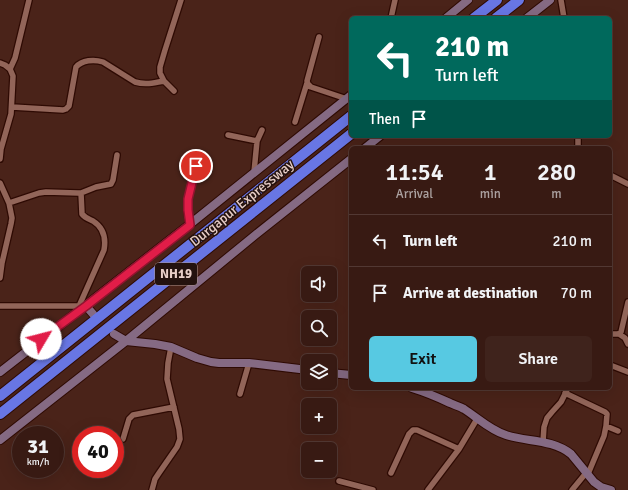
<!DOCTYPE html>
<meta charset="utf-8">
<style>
:root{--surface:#381a13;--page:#3f231c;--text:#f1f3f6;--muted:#aba1a0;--line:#523833;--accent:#57c9e2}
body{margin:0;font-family:Signika,sans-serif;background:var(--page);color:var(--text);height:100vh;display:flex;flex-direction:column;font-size:15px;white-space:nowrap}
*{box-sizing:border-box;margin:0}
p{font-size:13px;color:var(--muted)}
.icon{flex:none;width:22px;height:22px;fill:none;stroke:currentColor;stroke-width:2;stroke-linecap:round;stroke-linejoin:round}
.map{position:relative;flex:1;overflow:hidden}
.drawer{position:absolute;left:349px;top:146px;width:263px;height:244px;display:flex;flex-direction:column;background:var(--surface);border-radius:6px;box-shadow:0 4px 16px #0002,0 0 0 1px var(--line)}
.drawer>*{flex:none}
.guide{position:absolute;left:349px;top:16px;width:263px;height:122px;border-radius:6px;box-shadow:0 4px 16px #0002,0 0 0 1px var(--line);background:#00695c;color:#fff;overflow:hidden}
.tools{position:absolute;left:301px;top:266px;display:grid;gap:8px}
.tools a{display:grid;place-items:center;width:36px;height:36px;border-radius:6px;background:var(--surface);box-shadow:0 4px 16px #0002,0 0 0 1px var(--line);font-size:20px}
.speed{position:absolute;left:12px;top:426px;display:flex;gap:8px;font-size:20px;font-weight:700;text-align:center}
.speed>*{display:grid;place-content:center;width:52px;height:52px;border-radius:50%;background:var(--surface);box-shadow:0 4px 16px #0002,0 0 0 1px var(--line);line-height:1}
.speed small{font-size:10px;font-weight:400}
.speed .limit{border:6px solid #d22;background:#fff;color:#111}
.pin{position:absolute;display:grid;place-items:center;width:34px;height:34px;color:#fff;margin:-17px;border:2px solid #fff;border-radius:50%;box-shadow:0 1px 4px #0007}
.me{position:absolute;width:44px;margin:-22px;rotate:53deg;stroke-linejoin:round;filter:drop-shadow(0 0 3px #0008)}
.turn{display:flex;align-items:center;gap:14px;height:84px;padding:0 20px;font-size:18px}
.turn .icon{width:52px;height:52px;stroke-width:2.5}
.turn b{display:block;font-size:28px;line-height:34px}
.then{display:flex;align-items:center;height:38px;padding:0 20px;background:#0003;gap:8px;font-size:15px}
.eta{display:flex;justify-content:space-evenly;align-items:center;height:68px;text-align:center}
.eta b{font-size:24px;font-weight:600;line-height:28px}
.cta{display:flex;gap:8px;margin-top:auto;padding:8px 20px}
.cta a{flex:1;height:46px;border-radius:6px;background:var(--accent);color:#111;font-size:16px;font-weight:600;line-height:46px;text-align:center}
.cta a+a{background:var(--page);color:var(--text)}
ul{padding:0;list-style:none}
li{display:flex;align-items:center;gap:12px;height:52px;padding:0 20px;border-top:1px solid var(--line)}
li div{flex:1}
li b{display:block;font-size:15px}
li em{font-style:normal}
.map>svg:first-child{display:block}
</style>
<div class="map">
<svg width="628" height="490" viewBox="0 0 628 490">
<rect width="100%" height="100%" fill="#4a2319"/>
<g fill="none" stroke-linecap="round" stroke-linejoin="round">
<g stroke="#2e0a03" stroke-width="8">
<path id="street" d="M561 0 564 18
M391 18 395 0
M319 37 307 81 308 84 311 87 347 99
M0 63 5 65 10 69 13 76 11 114 1 149 0 159
M10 69 15 58 29 0
M174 91 164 81 160 73V67L165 50 181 0
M12 107 63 110 66 109 69 106 76 67C82 60 94 59 103 62L135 82C145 85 154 83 164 81
M295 122 307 83
M228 135 257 141
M578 148V136
M254 172 257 141 262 130
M610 175 628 184
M0 183 9 203 12 218 11 224 2 263 0 278
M9 203 39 193 46 192 78 193H81L96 187 111 184 113 180 117 155
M189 225 187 210 188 199 196 166
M0 306H81
M79 306 104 250C106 239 104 228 93 221 89 219 85 218 82 214L81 193
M610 334H618L621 332 628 302
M619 334 625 338 628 344
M610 365 628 372
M565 393 605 412 607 414 606 426 618 431
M240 394 249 363
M123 439 129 419 133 415 174 407
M543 442 544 427 547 418 552 412 561 402 568 388
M391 473 409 434 413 430H417L459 449
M588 474 604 436 606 426
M339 481 373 490
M152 490 155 479 159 473 177 447 180 439 179 429 167 379 168 363 171 347
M428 490 459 449 477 419
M572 490 586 473"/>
</g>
<g stroke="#2e0a03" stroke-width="10">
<path id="secondary" d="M446 18 468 0
M527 18 550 0
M365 148 380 136
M86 306 93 314
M114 334 126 341 155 344 171 347 197 358 211 362 219 363H249L308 370
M0 372 189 225 351 95
M330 373 351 375
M412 388C425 392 437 397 450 403 454 405 459 406 464 409 478 418 490 430 506 435 527 442 552 439 571 454L594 482 601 487 611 490
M0 440 126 341 254 236 351 159"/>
</g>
<g stroke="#2e0a03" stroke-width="12">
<path id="highway" d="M474 18 497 0
M496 18 519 0
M0 396 351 116
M0 414 351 134"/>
</g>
<use href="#street" stroke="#926559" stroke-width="5.5"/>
<use href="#secondary" stroke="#856a83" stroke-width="8"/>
<use href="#highway" stroke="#6876e4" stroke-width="10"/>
</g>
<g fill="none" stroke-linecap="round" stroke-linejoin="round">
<g stroke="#92132f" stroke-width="10">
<path id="route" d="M41 339 86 306 190 225 188 210V199L196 166"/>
</g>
<use href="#route" stroke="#e11d48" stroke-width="7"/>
</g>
<g text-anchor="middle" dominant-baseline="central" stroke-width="3" stroke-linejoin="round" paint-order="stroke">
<rect fill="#24120e" stroke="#ad9690" stroke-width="1" x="155" y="263" width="42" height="22" rx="3"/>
<g font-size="13" font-weight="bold" fill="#e8cec7">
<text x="176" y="274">NH19</text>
</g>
<g font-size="14" fill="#e8cec7" stroke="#24120e">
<text transform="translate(242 203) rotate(-39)">Durgapur Expressway</text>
</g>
</g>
</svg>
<div class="tools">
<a><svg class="icon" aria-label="sound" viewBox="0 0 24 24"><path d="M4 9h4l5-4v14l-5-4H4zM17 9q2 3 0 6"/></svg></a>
<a><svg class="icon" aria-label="search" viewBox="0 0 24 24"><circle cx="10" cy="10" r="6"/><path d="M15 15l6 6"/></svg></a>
<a><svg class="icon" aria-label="layers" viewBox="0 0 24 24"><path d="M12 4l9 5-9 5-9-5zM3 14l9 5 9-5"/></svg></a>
<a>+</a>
<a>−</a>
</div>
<div class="speed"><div>31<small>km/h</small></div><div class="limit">40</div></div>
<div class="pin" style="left:196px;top:166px;background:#d93025"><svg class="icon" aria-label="arrive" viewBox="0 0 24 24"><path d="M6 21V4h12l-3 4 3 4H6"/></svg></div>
<svg class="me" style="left:41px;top:339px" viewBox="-20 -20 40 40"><circle r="19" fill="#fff"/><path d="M0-13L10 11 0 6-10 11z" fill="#e11d48"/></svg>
<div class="guide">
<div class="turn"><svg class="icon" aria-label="left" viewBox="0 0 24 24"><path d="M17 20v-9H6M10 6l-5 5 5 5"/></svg><div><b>210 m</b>Turn left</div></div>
<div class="then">Then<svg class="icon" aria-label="arrive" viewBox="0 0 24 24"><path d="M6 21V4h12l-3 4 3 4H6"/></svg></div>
</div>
<section class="drawer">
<div class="eta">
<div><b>11:54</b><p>Arrival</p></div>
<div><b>1</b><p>min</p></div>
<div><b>280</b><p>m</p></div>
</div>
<ul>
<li><svg class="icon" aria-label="left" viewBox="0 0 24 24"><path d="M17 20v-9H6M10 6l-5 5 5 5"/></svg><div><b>Turn left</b></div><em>210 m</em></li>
<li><svg class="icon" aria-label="arrive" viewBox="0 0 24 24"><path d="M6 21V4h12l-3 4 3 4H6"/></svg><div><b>Arrive at destination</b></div><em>70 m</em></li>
</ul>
<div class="cta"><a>Exit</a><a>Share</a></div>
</section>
</div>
